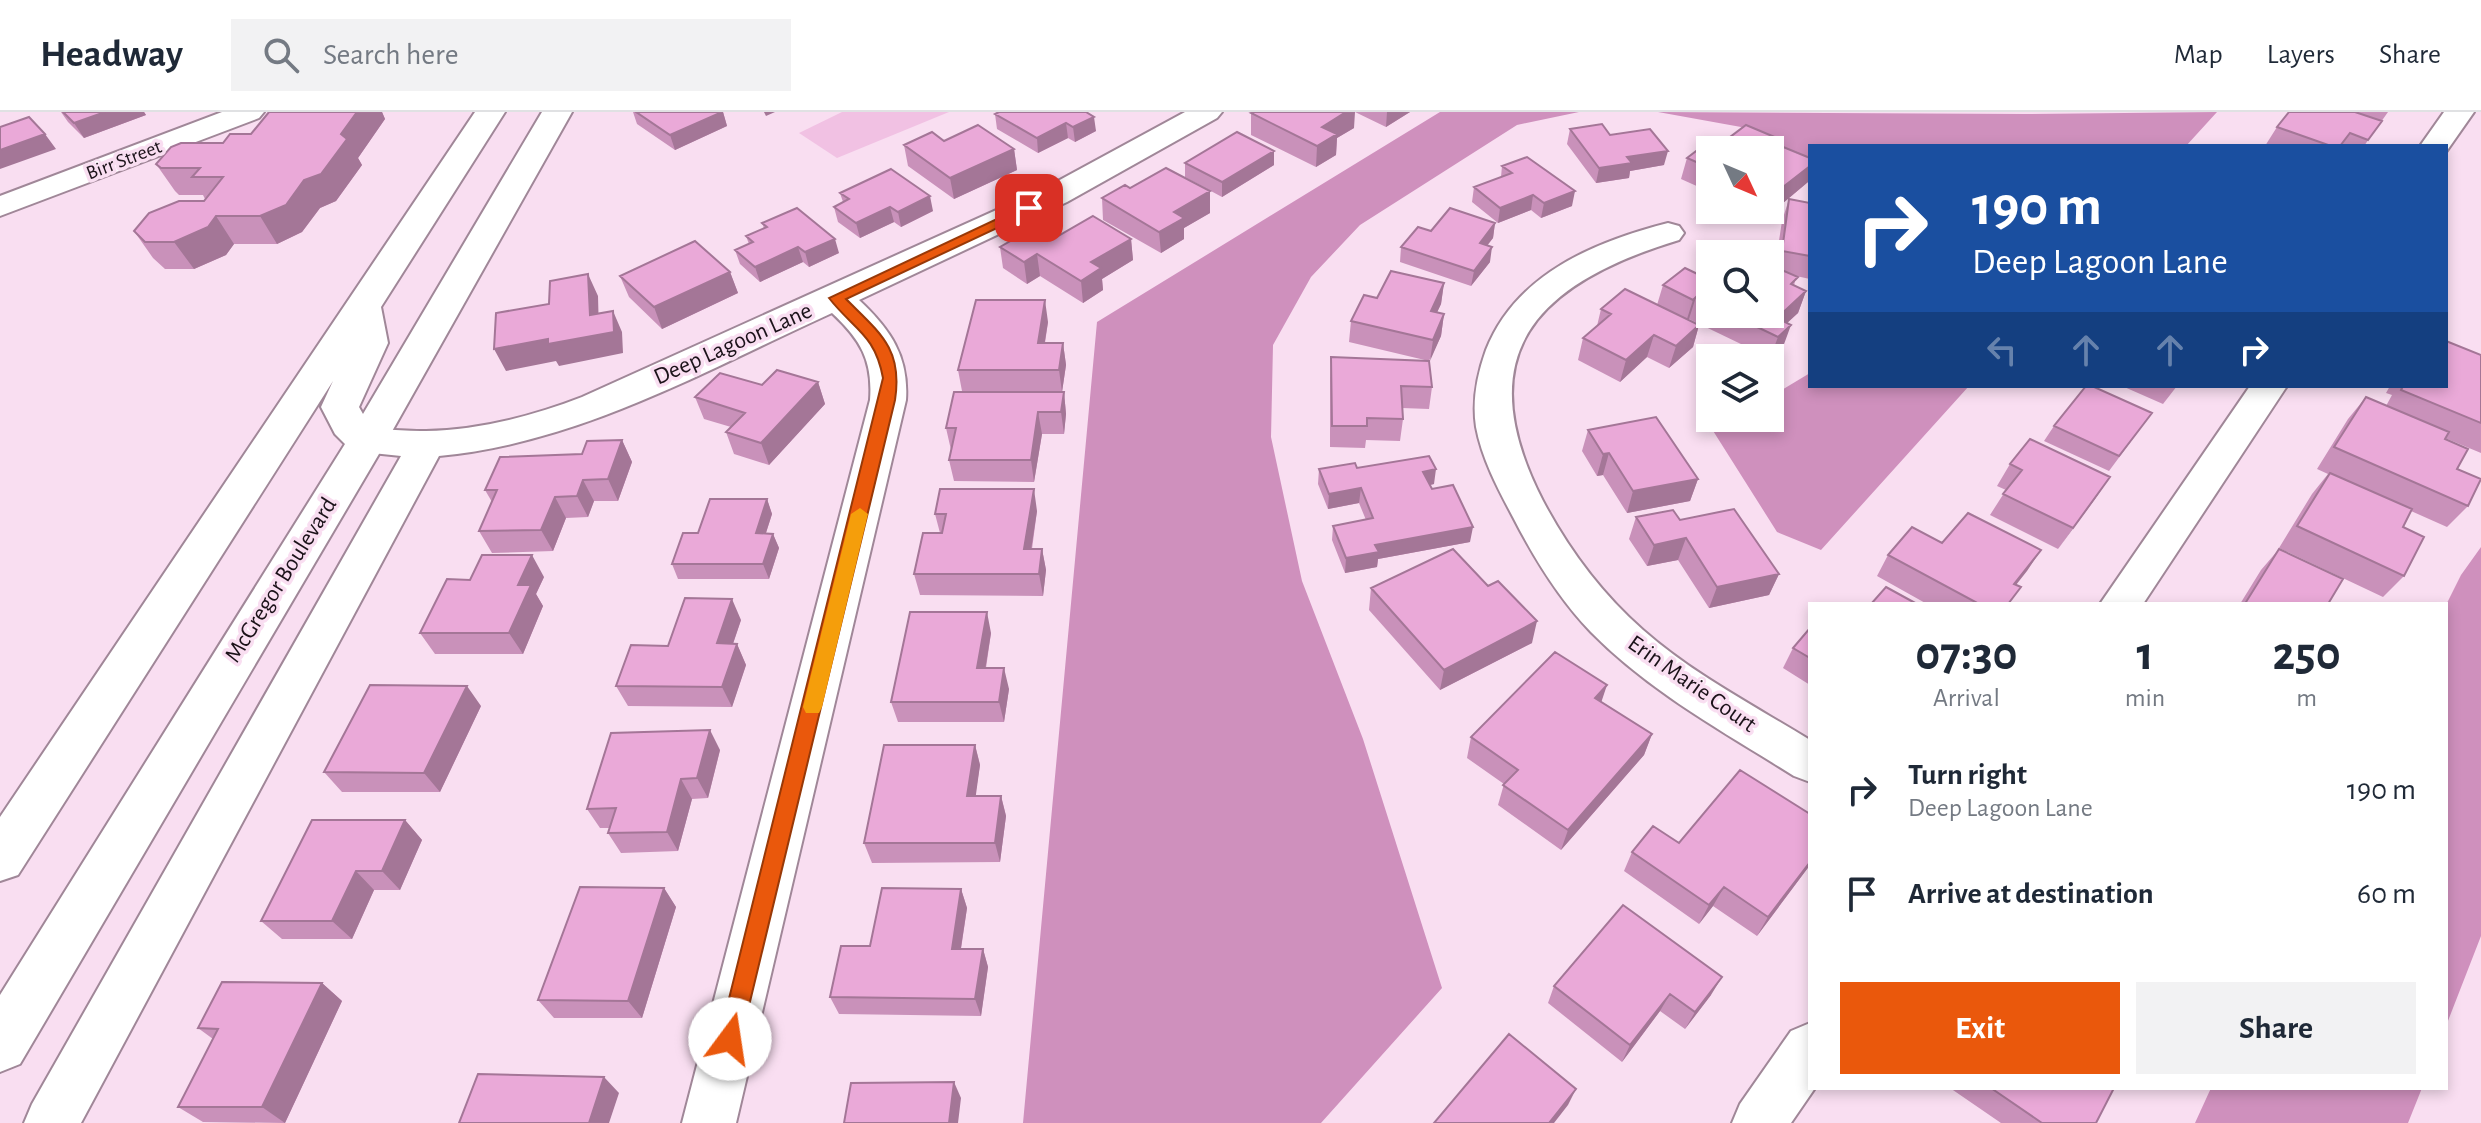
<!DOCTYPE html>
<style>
:root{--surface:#fff;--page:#f2f2f3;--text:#1f2937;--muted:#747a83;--line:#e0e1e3;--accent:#ea580c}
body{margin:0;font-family:"Alegreya Sans",sans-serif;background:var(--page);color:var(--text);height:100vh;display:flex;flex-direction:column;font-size:30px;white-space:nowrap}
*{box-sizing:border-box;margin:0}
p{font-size:26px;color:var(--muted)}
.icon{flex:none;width:44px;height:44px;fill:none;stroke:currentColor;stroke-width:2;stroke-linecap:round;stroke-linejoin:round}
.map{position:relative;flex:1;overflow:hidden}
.side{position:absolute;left:1808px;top:490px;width:640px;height:488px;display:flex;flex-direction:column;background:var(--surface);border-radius:0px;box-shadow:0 4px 12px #0003}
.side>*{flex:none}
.banner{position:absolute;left:1808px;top:32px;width:640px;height:244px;border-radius:0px;box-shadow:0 4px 12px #0003;background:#1a4fa0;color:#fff;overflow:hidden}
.needle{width:52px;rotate:134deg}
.buttons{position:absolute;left:1696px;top:24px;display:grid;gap:16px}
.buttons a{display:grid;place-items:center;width:88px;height:88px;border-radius:0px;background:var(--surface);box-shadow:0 4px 12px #0003;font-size:40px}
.pin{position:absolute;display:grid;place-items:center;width:68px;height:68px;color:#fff;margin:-34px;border-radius:16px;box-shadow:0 4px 12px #0006}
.me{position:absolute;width:88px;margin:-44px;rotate:14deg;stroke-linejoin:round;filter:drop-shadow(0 0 6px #0008)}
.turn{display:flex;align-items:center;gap:28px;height:168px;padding:0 32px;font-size:36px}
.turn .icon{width:104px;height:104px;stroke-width:2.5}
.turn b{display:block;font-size:56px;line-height:68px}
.lanes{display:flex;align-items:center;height:76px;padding:0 32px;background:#0003;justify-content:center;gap:40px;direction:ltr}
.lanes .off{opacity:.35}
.eta{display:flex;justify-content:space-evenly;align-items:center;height:136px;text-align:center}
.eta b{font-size:48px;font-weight:700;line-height:56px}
.button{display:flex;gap:16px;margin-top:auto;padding:16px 32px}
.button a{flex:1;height:92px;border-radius:0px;background:var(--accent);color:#fff;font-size:32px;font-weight:700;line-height:92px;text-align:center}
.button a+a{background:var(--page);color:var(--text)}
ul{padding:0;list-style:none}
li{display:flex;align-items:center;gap:24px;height:104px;padding:0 32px}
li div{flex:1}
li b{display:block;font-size:30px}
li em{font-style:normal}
header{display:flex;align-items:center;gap:48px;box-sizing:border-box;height:112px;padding:0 40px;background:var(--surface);border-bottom:2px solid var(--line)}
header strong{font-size:38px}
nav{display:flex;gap:44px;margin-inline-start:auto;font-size:28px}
.search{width:560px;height:72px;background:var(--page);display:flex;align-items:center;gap:20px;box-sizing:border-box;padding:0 28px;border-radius:0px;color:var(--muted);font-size:30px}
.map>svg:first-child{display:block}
</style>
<header>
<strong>Headway</strong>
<div class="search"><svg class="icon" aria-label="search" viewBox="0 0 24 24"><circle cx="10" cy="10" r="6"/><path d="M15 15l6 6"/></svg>Search here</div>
<nav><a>Map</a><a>Layers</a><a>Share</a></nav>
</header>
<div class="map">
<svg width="2481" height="1011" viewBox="0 0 2481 1011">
<rect width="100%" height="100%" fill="#f9def1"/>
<path fill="#f1c1e3" d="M842 0H949L837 46 799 21Z"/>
<path fill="#cf90bd" d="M1440 0H1579L1517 13 1360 113 1311 165 1273 233 1271 325 1302 469 1363 627 1442 876 1321 1011H1023L1097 210Z
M1658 0 2023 2 2217 0 2186 34H1810V53L1741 15Z
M1810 261V274H1969L1821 438 1777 420 1710 314 1727 306H1770V285Z
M2481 435V824L2446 914V493L2461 463Z
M2211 976H2422L2408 1011H2195Z"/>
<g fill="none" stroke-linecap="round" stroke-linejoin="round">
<g stroke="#a08798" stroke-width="4">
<path id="street" d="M222 0H264L259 6 0 104V84Z
M1185 0H1222L1217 6 1067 90 859 188C890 217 909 244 906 288L736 1011H682L870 288C873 248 860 227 832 201 706 258 580 331 439 344L81 1011H24L32 992 401 344 353 339 347 330 353 321C377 314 402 320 426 319 479 318 533 304 582 285L1045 76Z
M2444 0H2474L2446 40V34H2420Z
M1668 111 1679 114 1684 121 1679 128C1537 171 1467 241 1543 389 1569 438 1601 481 1643 518 1693 562 1753 593 1810 628V670L1794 664C1724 620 1650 580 1591 520 1559 487 1534 446 1513 405 1498 377 1482 347 1476 315 1472 289 1477 263 1486 238 1516 162 1594 130 1668 111Z
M2250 274H2287L2143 492H2100Z
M1810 911V976H1815L1791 1011H1732L1740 992 1791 919Z"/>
</g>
<g stroke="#a08798" stroke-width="4">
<path id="secondary" d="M475 0H505L381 195 388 231 359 295 363 302 542 0H572L386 330 20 952 0 960V883L345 332 335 322 321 295 333 269 18 763 0 769V705Z"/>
</g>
<use href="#street" fill="#fff" fill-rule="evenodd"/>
<use href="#secondary" fill="#fff" fill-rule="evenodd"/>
</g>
<path fill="#c991ba" d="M61 0H144L146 3 84 26 68 10Z
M269 0H382L385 7 358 46 362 53 336 89 320 96 302 120 277 132H234L226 143 194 157H165L153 146 134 119 204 89 205 87 203 83H179L175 79 156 52 251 22Z
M633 0H723L727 14 675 38 637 12Z
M1086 0 1096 19 1075 30 1068 26 1038 41 997 17 995 2Z
M1355 0H1410L1386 15Z
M2289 0H2388L2364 34H2265L2277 15Z
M1251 1 1354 16 1337 26 1336 43 1316 55 1251 23Z
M1570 17 1610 23 1664 53 1630 59 1629 66 1596 71 1567 32Z
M944 29 1014 37 1017 58 954 87 908 54 904 33Z
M1722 31 1775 32 1810 46V66L1808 70 1776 97 1770 94V38H1710V80L1681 67 1687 46Z
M1274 39V53L1222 85 1185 65V51Z
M1502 54 1572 94 1541 106 1531 98 1498 111 1472 90 1474 75 1501 65Z
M1130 76 1210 79V101L1184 116V127L1161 141 1103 108 1102 86Z
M840 81 933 99 901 115 894 110 860 126 838 110 834 95 843 90Z
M1789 87 1810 91V167L1796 164 1794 174 1806 179 1798 201 1787 211 1783 235 1770 246 1689 207 1688 208 1699 213 1693 235 1669 256 1647 245 1620 270 1578 248 1583 226 1597 214 1601 197 1657 193 1663 173 1710 168V202H1770L1775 155 1782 109Z
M762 111 839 141 809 155 803 150 760 170 740 152 735 138 749 132 746 124 764 116Z
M1495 111 1493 126 1487 134 1490 150 1471 174 1400 150 1401 135 1431 119Z
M1058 124 1131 127 1133 148 1102 167 1103 178 1083 191 1040 164 1027 172 1003 156 1000 135Z
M730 160 738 181 662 217 629 185 620 164Z
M1444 171 1441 192 1437 200 1444 202 1441 224 1429 249 1432 275 1429 297 1402 296 1403 307 1400 329 1366 328 1365 336 1330 335V267L1331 245 1429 249 1349 230 1351 209 1377 186Z
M1048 210 1045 231H1063L1066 253 1062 280 962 279 958 258Z
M2481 243V341L2445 326V327L2457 357 2468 394 2447 415 2411 399 2403 415 2404 464 2383 485 2279 436 2312 382 2328 362 2317 357 2348 307 2366 285 2386 294 2392 283 2386 281 2390 274H2446Z
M818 270 825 292 769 353 734 342 726 320 731 315 704 307 695 285 762 273Z
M2122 274H2177L2163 292Z
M1064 280 1066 302 1064 322H1042L1034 370 954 369 949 348 951 338 946 316Z
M2152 301 2109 359 2044 329 2054 314Z
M1588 318 1698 367 1690 389 1627 401 1603 363 1597 364 1582 339Z
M622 328 632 350 618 389H594L588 405 566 406 553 439 492 441 479 419 492 390 485 378Z
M2010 352 2110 365 2058 437 1990 403 2006 378 1997 374Z
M1357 356 1434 372 1430 373 1432 377 1470 430 1378 447 1377 455 1345 461 1332 428 1333 414 1366 408 1359 391 1328 397 1318 372 1319 357Z
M767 387 772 402 766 421 773 422 779 436 769 467H678L672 452 698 421Z
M1037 399 1032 437H1042L1046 458 1043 484 920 483 914 462 940 421 935 402Z
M1636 405 1680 408 1779 462 1769 483 1709 496 1678 448 1647 454 1629 427Z
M1942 431 2041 438 2016 472 2010 492H1927L1877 464 1888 443Z
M2279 437 2328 492H2240L2261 458Z
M544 465 536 482 543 494 523 542H435L420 521 470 468Z
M1488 474 1532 531 1440 578 1369 498 1371 476Z
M741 508 733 532H737L746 553 732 595 628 594 616 574 668 534Z
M1810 516V573L1783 556 1793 536Z
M991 521 986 556 1009 577 1004 610H898L891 590Z
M1602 590 1652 622 1644 643 1561 738 1498 693 1504 672 1467 646 1471 625Z
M481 594 440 680H342L324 660Z
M975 633 980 653 975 684H1001L1006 704 1000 750 872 751 864 731Z
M720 638 708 686 692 687 678 739 621 741 608 721 610 716H600L587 697Z
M405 708 422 728 400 778H374L352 827H282L261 809Z
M1679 731 1810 753 1757 824 1713 794 1699 812 1624 759 1632 740Z
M664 776 676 795 642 906H554L538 888Z
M961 777 967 796 961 837H983L988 855 981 904 839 902 830 885 870 834Z
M322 871 342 889 285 1011 203 1010 178 995 213 927 198 916Z
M1554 874 1711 883 1685 917 1660 899 1622 950 1548 891Z
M1950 976H2114L2096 1011H2001Z"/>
<path fill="#a47697" d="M105 0H144L146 3 84 26 74 11Z
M357 0H382L385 7 358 46 362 53 336 89 320 96 302 120 277 132 260 104 304 68Z
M722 0H723L727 14 675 38 670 23Z
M764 0H775L766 4Z
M1346 0H1355L1354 16 1337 26 1336 43 1316 55 1317 34 1322 15Z
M1387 0H1410L1386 15Z
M1094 5 1096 19 1075 30 1073 15Z
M1066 11 1068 26 1038 41 1037 26Z
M45 22 56 37 0 57V38Z
M1014 37 1017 58 954 87 950 66Z
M1274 39V53L1222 85V70Z
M1668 39 1664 53 1630 59 1629 66 1596 71 1599 56 1627 45Z
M1810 54V66L1808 70 1776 97 1783 75Z
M1210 79V101L1184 116V127L1161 141 1159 120 1174 100Z
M1575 79 1572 94 1541 106 1544 91Z
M1533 83 1531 98 1498 111 1500 96Z
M930 84 933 99 901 115 898 100Z
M890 95 894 110 860 126 856 111Z
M216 104 234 132 226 143 194 157 174 130Z
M1495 111 1493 126 1477 146 1480 131Z
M835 127 839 141 809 155 805 140Z
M1131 127 1133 148 1102 167 1103 178 1083 191 1081 169 1091 150Z
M798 135 803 150 760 170 755 155Z
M1492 135 1490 150 1471 174 1474 159Z
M1037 142 1040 164 1027 172 1024 150Z
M730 160 738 181 662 217 654 195Z
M588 162 598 184 599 222 613 199 622 220 623 241 559 254 556 249 506 259 494 237 548 227 590 203Z
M1444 171 1441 192 1428 220 1431 199Z
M1806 179 1798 201 1774 223 1777 206Z
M1696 185 1689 207 1686 210 1693 188Z
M1045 188 1048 210 1041 253 1038 231Z
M1444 202 1441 224 1430 249 1433 228Z
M1699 213 1693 235 1669 256 1676 234Z
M1791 213 1783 235 1770 246 1778 225Z
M1654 223 1647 245 1620 270 1626 248Z
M1063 231 1066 253 1062 280 1059 258Z
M818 270 825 292 769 353 761 331Z
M1064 280 1066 302 1064 322 1061 300Z
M1038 300 1042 322 1034 370 1031 348Z
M622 328 632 350 618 389 608 367Z
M1609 341 1603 363 1597 364 1603 342Z
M1436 357 1434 372 1421 375 1423 360Z
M2110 365 2095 387 2058 437 2073 416Z
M1698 367 1690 389 1627 401 1633 379Z
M583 368 594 389 588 405 577 384Z
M1361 376 1359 391 1328 397 1329 382Z
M1034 377 1037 399 1028 458 1024 437Z
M555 385 566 406 553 439 541 418Z
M767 387 772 402 761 436 756 421Z
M1473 415 1470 430 1378 447 1377 455 1345 461 1346 446 1375 433Z
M773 422 779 436 769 467 763 452Z
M1686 426 1678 448 1647 454 1654 433Z
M1042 437 1046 458 1043 484 1039 462Z
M2041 438 2027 459 2001 492 2014 472Z
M532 443 544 465 536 482 543 494 523 542 509 521 518 473Z
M1779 462 1769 483 1709 496 1717 475Z
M732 487 741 508 726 552 717 531Z
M987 500 991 521 982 577 977 556Z
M1537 509 1532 531 1440 578 1444 558Z
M737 532 746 553 732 595 722 575Z
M1004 556 1009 577 1004 610 999 590Z
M1607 573 1600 594 1595 586Z
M467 574 481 594 440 680 424 661Z
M710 618 720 638 708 686 697 666Z
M1652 622 1644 643 1561 738 1568 718Z
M975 633 980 653 973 704 967 684Z
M681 667 692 687 678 739 667 720Z
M1001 684 1006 704 1000 750 995 731Z
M405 708 422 728 400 778 382 759Z
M1810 750V753L1757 824 1768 805Z
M356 759 374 778 352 827 332 809Z
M1724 775 1713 794 1699 812 1709 793Z
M664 776 676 795 642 906 628 889Z
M961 777 967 796 958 855 952 837Z
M983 837 988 855 981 904 975 887Z
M1722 865 1711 883 1685 917 1695 900Z
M322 871 342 889 285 1011 262 995Z
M1670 882 1660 899 1622 950 1630 933Z
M604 965 619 981 609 1011H589Z
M954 970 961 986 958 1011H949Z
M1576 977 1568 993 1554 1011H1549Z"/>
<path fill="#eaa9d8" stroke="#a47697" stroke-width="2" d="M63 0H105L74 11Z
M269 0H357L341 22 347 27 321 62 304 68 286 93 260 104H216L208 115 174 130H145L134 119 149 101 179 89H204L223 65H192L200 56H161L156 52 171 35 181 31H223L230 22H251Z
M636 0H722L670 23Z
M999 0H1086L1094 5 1073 15 1066 11 1037 26 995 2Z
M1254 0H1346L1322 15 1337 22 1317 34 1251 1Z
M2289 0H2355L2382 9 2368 28 2350 21 2340 34H2331L2277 15Z
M29 5 45 22 0 38V15Z
M1602 12 1610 23 1650 17 1668 39 1627 45 1632 51 1599 56 1570 17Z
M978 13 1014 37 950 66 904 33 932 20 944 29Z
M1746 13 1777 26 1771 30 1810 46V54L1783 75 1770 69V38H1710V56L1687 46 1712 27 1722 31Z
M1237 20 1274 39 1222 70 1185 51Z
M1527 45 1575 79 1544 91 1533 83 1500 96 1474 75 1512 61 1502 54Z
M1166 56 1210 79 1174 100 1184 106 1159 120 1102 86 1125 73 1130 76Z
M891 57 930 84 898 100 890 95 856 111 834 95 849 87 840 81Z
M1789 87 1810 91V144L1782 139Z
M797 96 835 127 805 140 798 135 755 155 735 138 753 130 746 124 767 115 762 111Z
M1450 96 1495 111 1480 131 1492 135 1474 159 1401 135 1418 115 1431 119Z
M1093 104 1131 127 1091 150 1101 156 1081 169 1037 142 1024 150 1000 135 1038 113 1058 124Z
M695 129 730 160 654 195 620 164Z
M1770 153 1798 165 1791 172 1806 179 1777 206 1791 213 1778 225 1730 202H1770Z
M1685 156 1710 168V192L1696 185 1693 188 1663 173Z
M1391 159 1444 171 1431 199 1444 202 1433 228 1351 209 1364 183 1377 186Z
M588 162 590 203 613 199 614 220 548 232V227L494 237 496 201 549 192 550 169Z
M1625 177 1699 213 1676 234 1654 223 1626 248 1583 226 1611 202 1601 197Z
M976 188H1045L1038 231H1063L1059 258H958Z
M2446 229 2481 243V311L2401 278 2403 274H2446Z
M1331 245 1429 249 1432 275 1401 274 1403 307 1367 306V314H1332Z
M777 258 818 270 761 331 726 320 745 301 695 285 720 261 762 273Z
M2086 274H2092L2152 301 2119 344 2054 314Z
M954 280H1064L1061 300H1038L1031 348H949L956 316H946Z
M2366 285 2449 320 2445 327 2468 337 2457 357 2481 367 2468 394 2334 335Z
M1656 305 1698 367 1633 379 1609 341 1603 342 1588 318Z
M2030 327 2110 365 2073 416 2003 382 2022 358 2010 352Z
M622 328 608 367 583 368 577 384 555 385 541 418 479 419 497 378H485L500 345 582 342 587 329Z
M1429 344 1436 357 1423 360 1432 377 1453 373 1473 415 1375 433 1379 440 1346 446 1333 414 1373 406 1361 376 1329 382 1319 357 1355 351 1357 356Z
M2330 361 2412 397 2403 415 2424 425 2404 464 2297 414Z
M940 377H1034L1024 437H1042L1039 462H914L923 421H942L946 402H935Z
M710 387H767L756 421 773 422 763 452H672L683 421H698Z
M1734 397 1779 462 1717 475 1686 426 1654 433 1636 405 1673 398 1680 408Z
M1968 401 2041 438 2014 472 2021 475 2008 492H1979L1888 443 1912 415 1942 431Z
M1453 437 1488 474 1498 469 1537 509 1444 558 1371 476Z
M2279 437 2343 467 2328 492H2250L2246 490Z
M482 443H532L518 473H531L509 521H420L447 467 470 468Z
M1886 475 1917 492H1871Z
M685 486 732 487 717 531 737 532 722 575 616 574 631 533 668 534Z
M910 500H987L977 556H1004L999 590H891Z
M1810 516V546L1793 536Z
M1555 540 1607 573 1595 586 1652 622 1568 718 1503 673 1518 658 1471 625Z
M370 573 467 574 424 661 324 660Z
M710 618 697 666 681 667 667 720 608 721 616 696 587 697 611 621Z
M884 633H975L967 684H1001L995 731H864Z
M1740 658 1810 702V750L1768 805 1724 775 1709 793 1632 740 1653 714 1679 731Z
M312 708H405L382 759H356L332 809H261Z
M580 775 664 776 628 889 538 888Z
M882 776 961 777 952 837H983L975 887 830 885 841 834H870Z
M1623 793 1722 865 1695 900 1670 882 1630 933 1554 874Z
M222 870 322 871 262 995H178L218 917 198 916Z
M1509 922 1576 977 1549 1011H1434Z
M478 962 604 965 589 1011H459Z
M954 970 949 1011H844L851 971Z
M1991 976H2114L2096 1011H2042Z"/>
<path fill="#ea580c" stroke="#983908" stroke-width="2" d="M1029 92 1033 93V99L846 187C880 221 903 237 895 288L741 927 738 935 730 938 722 935 719 927 883 266C875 222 854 218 829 186Z"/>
<path fill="#f59e0b" d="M860 396 868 402 822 595 819 601H806L803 595 851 402Z"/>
<g text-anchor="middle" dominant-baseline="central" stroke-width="7" stroke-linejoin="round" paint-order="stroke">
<g font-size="20" fill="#1b1219" stroke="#f9def1">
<text transform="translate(124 48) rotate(-21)">Birr Street</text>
</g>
<g font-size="24" fill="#1b1219" stroke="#f9def1">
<text transform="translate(733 232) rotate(-24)">Deep Lagoon Lane</text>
<text transform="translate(281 468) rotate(-58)">McGregor Boulevard</text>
<text transform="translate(1692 572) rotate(35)">Erin Marie Court</text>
</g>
</g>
</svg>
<div class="buttons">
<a><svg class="needle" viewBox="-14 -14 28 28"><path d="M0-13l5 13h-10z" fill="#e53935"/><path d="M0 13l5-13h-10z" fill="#747a83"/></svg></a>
<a><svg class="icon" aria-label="search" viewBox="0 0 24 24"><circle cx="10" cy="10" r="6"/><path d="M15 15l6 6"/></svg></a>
<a><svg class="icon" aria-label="layers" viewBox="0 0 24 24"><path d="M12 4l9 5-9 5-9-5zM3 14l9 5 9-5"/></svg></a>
</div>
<div class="pin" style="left:1029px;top:96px;background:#d93025"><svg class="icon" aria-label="arrive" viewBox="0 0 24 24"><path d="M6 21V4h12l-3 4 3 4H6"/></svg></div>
<svg class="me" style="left:730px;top:927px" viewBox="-20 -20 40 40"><circle r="19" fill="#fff"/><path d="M0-13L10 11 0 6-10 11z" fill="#ea580c"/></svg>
<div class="banner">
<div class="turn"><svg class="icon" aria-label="right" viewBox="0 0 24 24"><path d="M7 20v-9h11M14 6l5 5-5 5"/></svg><div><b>190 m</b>Deep Lagoon Lane</div></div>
<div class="lanes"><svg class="icon off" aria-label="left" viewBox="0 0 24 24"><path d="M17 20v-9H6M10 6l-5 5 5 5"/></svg><svg class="icon off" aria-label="ahead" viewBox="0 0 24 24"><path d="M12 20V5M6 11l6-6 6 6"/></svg><svg class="icon off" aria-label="ahead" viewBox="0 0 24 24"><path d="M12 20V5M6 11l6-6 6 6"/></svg><svg class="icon" aria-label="right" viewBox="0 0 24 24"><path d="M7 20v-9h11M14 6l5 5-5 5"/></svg></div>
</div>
<section class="side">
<div class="eta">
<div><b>07:30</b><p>Arrival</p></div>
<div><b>1</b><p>min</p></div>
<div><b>250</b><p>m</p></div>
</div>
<ul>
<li><svg class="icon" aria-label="right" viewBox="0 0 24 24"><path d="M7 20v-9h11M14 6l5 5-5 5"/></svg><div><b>Turn right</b><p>Deep Lagoon Lane</p></div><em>190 m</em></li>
<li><svg class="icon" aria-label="arrive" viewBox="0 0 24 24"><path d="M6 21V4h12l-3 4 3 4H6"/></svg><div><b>Arrive at destination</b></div><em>60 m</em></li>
</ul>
<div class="button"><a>Exit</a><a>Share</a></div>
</section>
</div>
